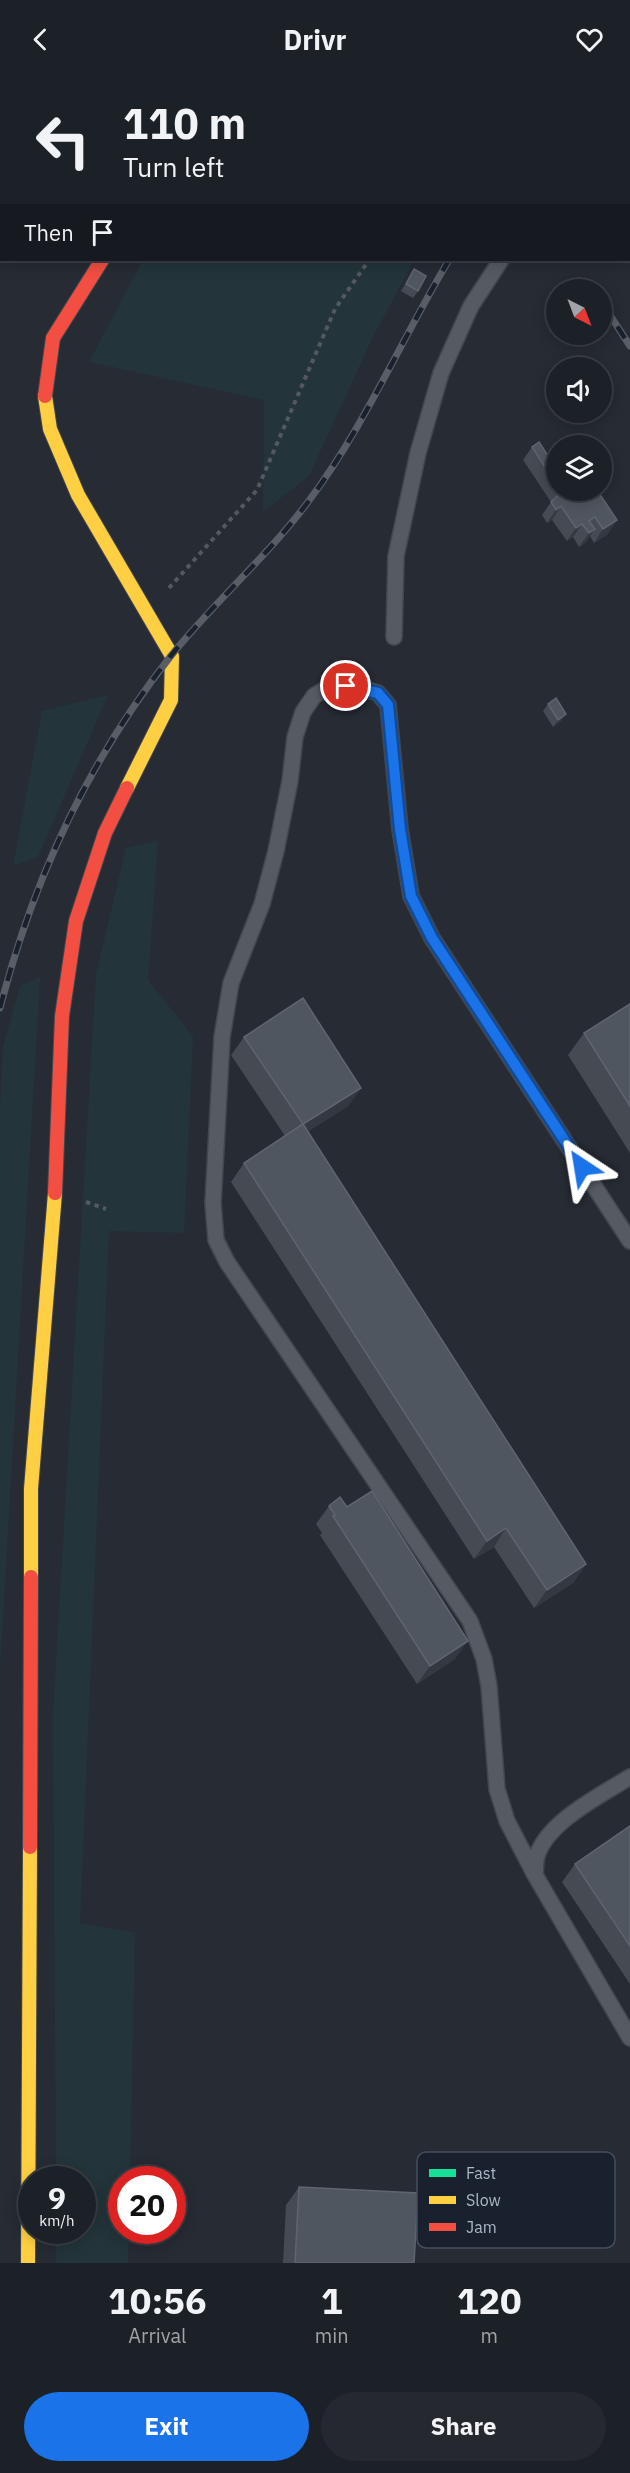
<!DOCTYPE html>
<style>
:root{--surface:#1c2027;--page:#25282f;--text:#f1f3f6;--muted:#a0a3a7;--line:#3a3e44;--accent:#1a73e8}
body{margin:0;font-family:"IBM Plex Sans",sans-serif;background:var(--page);color:var(--text);height:100vh;display:flex;flex-direction:column;font-size:22px;white-space:nowrap}
*{box-sizing:border-box;margin:0}
p{font-size:20px;color:var(--muted)}
.icon{flex:none;width:33px;height:33px;fill:none;stroke:currentColor;stroke-width:2;stroke-linecap:round;stroke-linejoin:round}
.map{position:relative;height:2185px;overflow:hidden}
.sheet{display:flex;flex-direction:column;background:var(--surface);flex:1}
.sheet>*{flex:none}
.hud{position:absolute;left:0px;top:0px;width:630px;height:183px;box-shadow:0 3px 15px #0003,0 0 0 2px var(--line);background:#1c2027;color:var(--text);overflow:hidden}
.needle{width:39px;rotate:138deg}
.buttons{position:absolute;left:546px;top:201px;display:grid;gap:12px}
.buttons a{display:grid;place-items:center;width:66px;height:66px;border-radius:50%;background:var(--surface);box-shadow:0 3px 15px #0003,0 0 0 2px var(--line);font-size:30px}
.speed{position:absolute;left:18px;top:2088px;display:flex;gap:12px;font-size:30px;font-weight:700;text-align:center}
.speed>*{display:grid;place-content:center;width:78px;height:78px;border-radius:50%;background:var(--surface);box-shadow:0 3px 15px #0003,0 0 0 2px var(--line);line-height:1}
.speed small{font-size:15px;font-weight:400}
.speed .limit{border:9px solid #d22;background:#fff;color:#111}
.pin{position:absolute;display:grid;place-items:center;width:51px;height:51px;color:#fff;margin:-26px;border:3px solid #fff;border-radius:50%;box-shadow:0 2px 6px #0007}
.me{position:absolute;width:66px;margin:-33px;rotate:327deg;stroke-linejoin:round;filter:drop-shadow(0 0 4px #0008)}
.turn{display:flex;align-items:center;gap:21px;height:126px;padding:0 24px;font-size:27px}
.turn .icon{width:78px;height:78px;stroke-width:2.5}
.turn b{display:block;font-size:42px;line-height:51px}
.then{display:flex;align-items:center;height:57px;padding:0 24px;background:#0003;gap:12px;font-size:22px}
.eta{display:flex;justify-content:space-evenly;align-items:center;height:102px;text-align:center}
.eta b{font-size:36px;font-weight:700;line-height:42px}
.button{display:flex;gap:12px;margin-top:auto;padding:12px 24px}
.button a{flex:1;height:69px;border-radius:36px;background:var(--accent);color:#fff;font-size:24px;font-weight:700;line-height:69px;text-align:center}
.button a+a{background:var(--page);color:var(--text)}
header{display:flex;justify-content:space-between;align-items:center;height:78px;padding:0 24px;background:var(--surface);font-size:27px;font-weight:700}
.map>svg:first-child{display:block}
</style>
<header><svg class="icon" aria-label="back" viewBox="0 0 24 24"><path d="M15 5l-7 7 7 7"/></svg>Drivr<svg class="icon" aria-label="heart" viewBox="0 0 24 24"><path d="M12 20l-8-8c-3-5 5-10 8-4 3-6 11-1 8 4z"/></svg></header>
<div class="map">
<svg width="630" height="2185" viewBox="0 0 630 2185">
<rect width="100%" height="100%" fill="#262b34"/>
<path fill="#23353a" d="M266 0H531L265 1Z
M143 182H414L372 261 309 398 263 434 264 322 89 284Z
M108 617 38 779 13 788 42 633Z
M158 763 148 902 193 958 184 1155 109 1153 80 1845 135 1855 130 2101 122 2102V2152L129 2153 128 2185H56V2153L82 2152V2102L56 2101 53 1637 96 896 126 770Z
M40 899 0 1591V1031L3 969 20 908Z"/>
<g fill="none" stroke-linecap="round" stroke-linejoin="round">
<g stroke="#42464d" stroke-width="18">
<path id="lane" d="M628 5 630 4
M394 559 396 478 418 375 441 295 471 228 501 182
M630 1699C601 1717 547 1744 537 1778 535 1784 536 1791 535 1797L630 1960
M535 1797 507 1743 497 1711 489 1608 484 1581 470 1543 227 1184 216 1162 213 1125 222 959 231 905 262 826 276 773 290 703 295 659 303 634 314 618 327 610 346 608 358 609 378 615 388 627 400 751 411 818 432 860 630 1163"/>
</g>
<g stroke="#42464d" stroke-width="16">
<path id="fast" d="M224 2 225 0"/>
</g>
<g stroke="#42464d" stroke-width="16">
<path id="slow" d="M45 318 50 351 78 417 172 578 171 622 127 710
M31 1499V1411L55 1115
M28 2185 30 1769"/>
</g>
<g stroke="#42464d" stroke-width="16">
<path id="jam" d="M45 318 53 260 102 182
M55 1115 62 938 76 843 105 755 127 710
M30 1769 31 1499"/>
</g>
<path stroke="#53595f" stroke-width="4" stroke-dasharray="4.5 4.5" stroke-linecap="butt" d="M493 2 494 0
M169 510 257 412 335 231 369 182
M86 1124 106 1131"/>
<use href="#lane" stroke="#565a62" stroke-width="15"/>
<use href="#fast" stroke="#16e098" stroke-width="14"/>
<use href="#slow" stroke="#ffcf43" stroke-width="14"/>
<use href="#jam" stroke="#f24e42" stroke-width="14"/>
<g stroke="#595d66" stroke-width="7">
<path id="rail" d="M558 2 559 0
M589 206 593 212
M602 225 630 268
M0 930C33 802 88 683 170 579 213 525 267 479 308 424 365 348 401 262 449 182"/>
</g>
<use href="#rail" stroke="#19212f" stroke-width="4.5" stroke-dasharray="14" stroke-linecap="butt"/>
</g>
<path fill="#454a53" d="M414 191 418 213 413 220 401 213Z
M532 369 554 387 556 385V412H597L608 456 594 465 590 458 585 465 579 469 573 459 567 463 552 442 547 445 542 437 551 424 523 382Z
M548 626 566 636 561 643 553 649 543 633Z
M630 926V1075L568 977 584 955Z
M244 959 361 1010 348 1028 307 1054 586 1486 573 1505 534 1530 494 1469 474 1481 231 1104 244 1085 285 1058 231 977Z
M329 1428 455 1581 417 1606 320 1457 322 1455 316 1446Z
M630 1748V1906L562 1804 575 1786Z
M299 2109 414 2185H283L286 2127Z"/>
<path fill="#343941" d="M561 428 552 442 547 445 556 432Z
M617 442 608 456 594 465 603 451Z
M582 446 573 459 567 463 576 450Z
M595 451 585 465 579 469 589 455Z
M566 636 561 643 553 649 558 642Z
M361 1010 348 1028 290 1065 303 1046Z
M506 1450 494 1469 474 1481 487 1463Z
M586 1486 573 1505 534 1530 547 1512Z
M468 1563 455 1581 417 1606 430 1588Z"/>
<path fill="#50565f" stroke="#5f6570" stroke-width="1.5" d="M61 0H121L120 2H64Z
M414 191 426 198 418 213 406 206Z
M539 364 554 387 556 385V406L532 369Z
M561 412H597L617 442 603 451 595 439 589 443 595 451 589 455 582 446 576 450 561 428 556 432 551 424 562 414Z
M556 620 566 636 558 642 548 626Z
M303 920 361 1010 303 1046 586 1486 547 1512 506 1450 487 1463 244 1085 303 1046 244 959Z
M630 926V1028L584 955Z
M372 1413 468 1563 430 1588 333 1438 335 1437 329 1428 340 1419 347 1429Z
M630 1748V1868L575 1786Z
M299 2109 418 2115 414 2185H295Z"/>
<g fill="none" stroke-linecap="round" stroke-linejoin="round">
<g stroke="#114b97" stroke-width="15">
<path id="route" d="M346 608 378 615 388 627 400 751 411 818 432 860 582 1089"/>
</g>
<use href="#route" stroke="#1a73e8" stroke-width="10"/>
</g>
<rect x="417" y="2074" width="198" height="96" rx="9" fill="#19212f" stroke="#464e5d" stroke-width="1.5"/>
<rect x="429" y="2091" width="27" height="8" fill="#16e098"/>
<rect x="429" y="2118" width="27" height="8" fill="#ffcf43"/>
<rect x="429" y="2145" width="27" height="8" fill="#f24e42"/>
<g font-size="16" fill="#aeb7c7">
<text x="466" y="2101">Fast</text>
<text x="466" y="2128">Slow</text>
<text x="466" y="2155">Jam</text>
</g>
</svg>
<div class="buttons">
<a><svg class="needle" viewBox="-14 -14 28 28"><path d="M0-13l5 13h-10z" fill="#e53935"/><path d="M0 13l5-13h-10z" fill="#a0a3a7"/></svg></a>
<a><svg class="icon" aria-label="sound" viewBox="0 0 24 24"><path d="M4 9h4l5-4v14l-5-4H4zM17 9q2 3 0 6"/></svg></a>
<a><svg class="icon" aria-label="layers" viewBox="0 0 24 24"><path d="M12 4l9 5-9 5-9-5zM3 14l9 5 9-5"/></svg></a>
</div>
<div class="speed"><div>9<small>km/h</small></div><div class="limit">20</div></div>
<div class="pin" style="left:346px;top:608px;background:#d93025"><svg class="icon" aria-label="arrive" viewBox="0 0 24 24"><path d="M6 21V4h12l-3 4 3 4H6"/></svg></div>
<svg class="me" style="left:582px;top:1089px" viewBox="-20 -20 40 40"><path d="M0-17L14 15 0 8-14 15z" fill="#1a73e8" stroke="#fff" stroke-width="4"/></svg>
<div class="hud">
<div class="turn"><svg class="icon" aria-label="left" viewBox="0 0 24 24"><path d="M17 20v-9H6M10 6l-5 5 5 5"/></svg><div><b>110 m</b>Turn left</div></div>
<div class="then">Then<svg class="icon" aria-label="arrive" viewBox="0 0 24 24"><path d="M6 21V4h12l-3 4 3 4H6"/></svg></div>
</div>
</div>
<section class="sheet">
<div class="eta">
<div><b>10:56</b><p>Arrival</p></div>
<div><b>1</b><p>min</p></div>
<div><b>120</b><p>m</p></div>
</div>
<div class="button"><a>Exit</a><a>Share</a></div>
</section>
